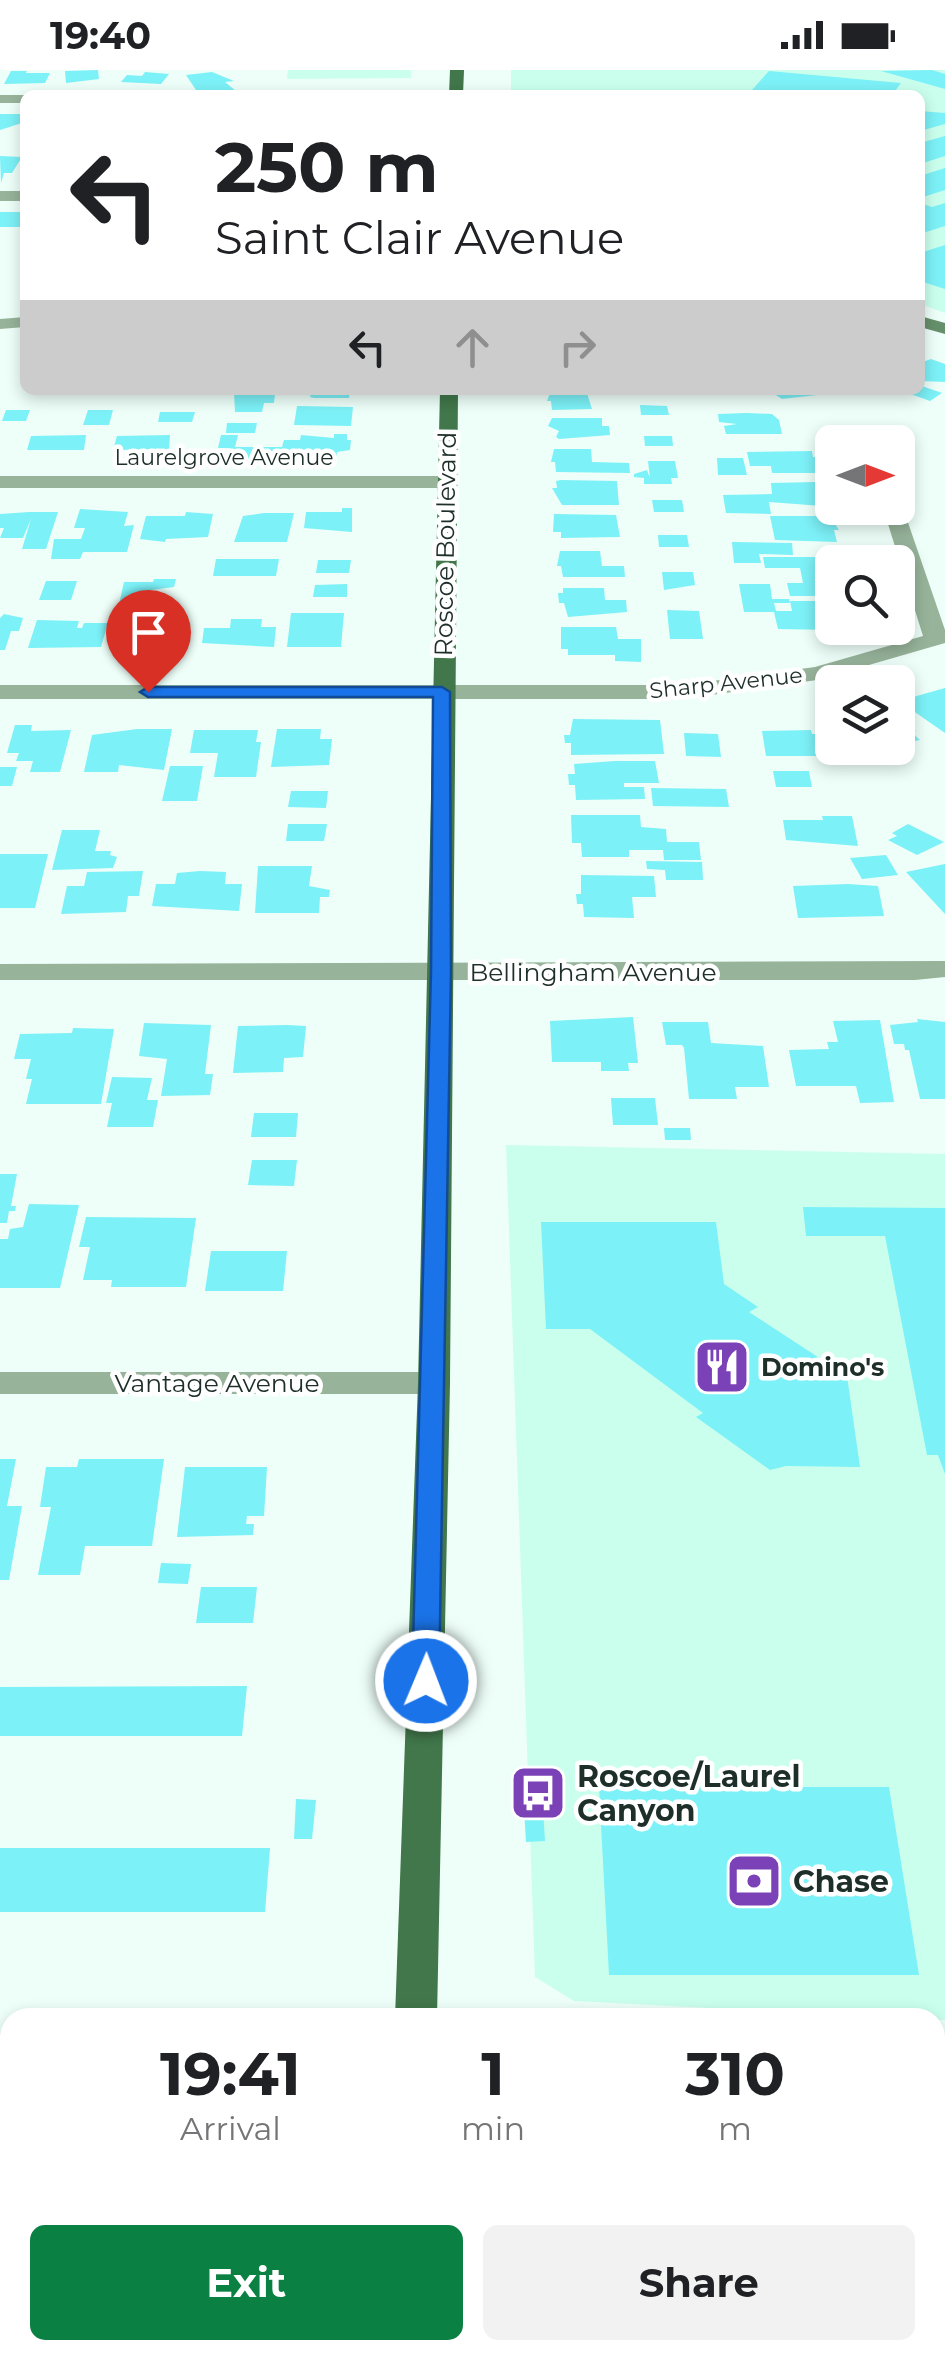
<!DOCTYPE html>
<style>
:root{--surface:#fff;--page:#f2f2f2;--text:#202124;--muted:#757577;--accent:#0b8043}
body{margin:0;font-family:Montserrat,sans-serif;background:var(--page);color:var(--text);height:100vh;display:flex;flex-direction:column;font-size:38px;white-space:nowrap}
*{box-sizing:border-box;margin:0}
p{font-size:32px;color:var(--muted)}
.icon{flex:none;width:55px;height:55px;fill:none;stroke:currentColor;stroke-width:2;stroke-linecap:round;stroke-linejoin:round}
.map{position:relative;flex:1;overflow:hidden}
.drawer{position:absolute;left:0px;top:1938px;width:945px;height:352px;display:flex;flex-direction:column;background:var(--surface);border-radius:30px 30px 0 0;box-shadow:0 5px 15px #0003}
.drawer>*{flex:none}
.top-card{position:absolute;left:20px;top:20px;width:905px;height:305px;border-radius:15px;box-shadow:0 5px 15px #0003;background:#fff;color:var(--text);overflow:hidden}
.needle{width:65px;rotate:90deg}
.buttons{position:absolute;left:815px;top:355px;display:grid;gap:20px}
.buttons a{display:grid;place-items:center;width:100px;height:100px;border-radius:15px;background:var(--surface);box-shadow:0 5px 15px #0003;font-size:50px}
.pin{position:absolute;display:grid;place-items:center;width:85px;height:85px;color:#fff;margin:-102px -42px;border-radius:50% 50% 50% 0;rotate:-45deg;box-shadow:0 0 10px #0007}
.pin .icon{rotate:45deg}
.me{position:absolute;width:110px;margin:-55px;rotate:1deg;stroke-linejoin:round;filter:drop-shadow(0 0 8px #0008)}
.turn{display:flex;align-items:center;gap:35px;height:210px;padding:0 30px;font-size:45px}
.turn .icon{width:130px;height:130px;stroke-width:2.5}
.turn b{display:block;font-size:70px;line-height:85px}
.lanes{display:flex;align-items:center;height:95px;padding:0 30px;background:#0003;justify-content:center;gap:50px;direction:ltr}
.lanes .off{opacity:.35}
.eta{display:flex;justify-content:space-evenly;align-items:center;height:170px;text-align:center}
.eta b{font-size:60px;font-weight:700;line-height:70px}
.cta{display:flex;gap:20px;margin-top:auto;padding:20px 30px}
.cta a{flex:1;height:115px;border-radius:15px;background:var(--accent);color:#fff;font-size:40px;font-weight:700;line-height:115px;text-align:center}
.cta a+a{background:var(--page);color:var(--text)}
.status{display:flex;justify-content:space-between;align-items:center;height:70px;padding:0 50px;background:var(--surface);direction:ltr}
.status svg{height:28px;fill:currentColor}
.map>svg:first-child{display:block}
</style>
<div class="status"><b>19:40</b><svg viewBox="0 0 49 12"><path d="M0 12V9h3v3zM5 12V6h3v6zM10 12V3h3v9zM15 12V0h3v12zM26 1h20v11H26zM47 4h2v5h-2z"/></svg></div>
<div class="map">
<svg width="945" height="2289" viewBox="0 0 945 2289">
<rect width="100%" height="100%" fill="#eefff9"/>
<path fill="#caffee" d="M288 0H411V8L287 9Z
M511 0H945V243L920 234V25H511Z
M506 1075 945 1084V1950L574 1931 535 1907Z
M0 2160H10V2280H270L269 2289H0Z"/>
<path fill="#7cf1f7" d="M98 0 99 9 66 13 65 1Z
M932 0 945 4V19L881 1Z
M11 1H27L26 3H50L45 13 4 14Z
M769 1 901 13 892 25H809L752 20Z
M145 2 169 4 161 14 121 12 127 5 142 6Z
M212 2 234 11 225 12 236 21 209 25 179 22 196 20 186 5Z
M920 41 945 43V54L920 61Z
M0 44H25V52L0 60Z
M945 66V86L920 94V73Z
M0 86 22 87 12 103H4L1 113Z
M945 98V120L920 128V106Z
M920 133 932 137 945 133V156L920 164V142L925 140Z
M0 142H25V157H0Z
M945 175V219L920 211V183Z
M931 289 945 294V312L920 311V293Z
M920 317 922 316 942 323 930 331 905 322 920 320Z
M312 320H350L349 328H314L310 327Z
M551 320H586L592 339 552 340 551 331H547Z
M768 320H820L826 324 782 329Z
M234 323H262L275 324 274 333H264L262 342H235Z
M640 335 667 336 669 345H641Z
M297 336 353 337 351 356 294 355Z
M6 340H30L26 351H2Z
M88 340H113L109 355H83Z
M160 342H195L192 352H158Z
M747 343 772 344 779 350 782 364H726L724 356 737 354 719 352 718 344Z
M552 348H602V356H609L610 365 559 369 556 367 559 361 548 356Z
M227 353H257L255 363H226Z
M334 364H347V370H351L350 380 337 382 336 390 227 389 230 378H218L221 365H238L235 377H282L284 370H300L301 365 334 368Z
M86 365 84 380H27L31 366Z
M170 365 169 379 113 380 117 366Z
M644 366H672L673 376H645Z
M554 379H591L592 392 629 393 630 403 556 402 555 392H551Z
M812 381 813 387H819L823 403H772L771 396H750L747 382Z
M717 388H743L747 405H718Z
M648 391H675L678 408H671L672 414H644V408L634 407V404L647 400 650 408Z
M561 410 617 411 619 435H562L552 418H557L556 411Z
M816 412 821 413 824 425H819L822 436 769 432 771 444 726 443 723 425 772 424 771 413Z
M652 430H682L684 442H654Z
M342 438H352V462L304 458 306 442H342Z
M80 439 128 442 124 456 134 455 127 482H83L80 489H51L54 469H81L85 458H74Z
M29 442H58L46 479H22L31 449 23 468H0L4 458H0V444Z
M186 442 213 444 208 467 166 469 165 472 140 469 146 446H185Z
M264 443H294L287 472H234L243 446Z
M554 444 616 445 620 467 561 468V462H553Z
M770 446H830L839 460H834L837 472 775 470Z
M658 465H687L689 477H659Z
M732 472 792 473 793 485 759 484 761 493H734Z
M560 481H600L602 496H624L625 507H563L561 496H557Z
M763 487H845L846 492H832V526H790L787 513H803L800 498H765Z
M216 489H279L276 506H213Z
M318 490H351L349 503H316Z
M662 502H693L695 515 664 520Z
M154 509H176L174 517 151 520 146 547 116 548 124 512H153Z
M46 511H77L71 530H39Z
M347 514V527H313L315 515Z
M739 514H770L772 529H789L790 533H774L776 541H792L790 531H832V560L778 559 774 542H744Z
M563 518H604L605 530H626L627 542 568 547 564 533H559L558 523H563Z
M667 540 699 541 703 569H670Z
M291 543H344L341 577H287Z
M4 544 23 548 19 561H11L5 580H0V548Z
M231 549H262L261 557H276L274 577 202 573 204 558H230Z
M37 550 79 551 77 558H82L84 553H108L101 577 28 578Z
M183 552 179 579 126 577 129 560H134L137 553Z
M561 557H616L618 569H641V592L615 591V585H568V579H561Z
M945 618V663L899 631Z
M898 648 916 661 911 662 920 670 898 674Z
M573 649 660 650 664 684 571 685V673H565L564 665H570Z
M15 655H32L31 661 71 660 60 702H30L33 691H16L19 683H7Z
M137 659H172L164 700 119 695 118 702H84L92 665Z
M277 659H321L320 669H332L329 695 271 697Z
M194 660H258L256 672H261L256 707H214L218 683H190Z
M811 660 812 664H829L833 686H766L762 661Z
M684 663 718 664 721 687 686 686Z
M615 691H655L659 713H624V717H644L645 729 576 730 575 715H569L568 704H575L574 694Z
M170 696H203L197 731H162Z
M0 697H17L12 716H0Z
M773 701H809L812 717H776Z
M651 718 726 719 729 737 653 736Z
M291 721H328L326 738 288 737Z
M571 745H640L641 757 666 759 667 772H699L701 790H664L663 780H629V787H582L581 773H572Z
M822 746H852L858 776 786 770 783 750H823Z
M288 754H327L324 771H286Z
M908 754 944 772 917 785 888 770 897 766 892 763Z
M62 760H100L95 781H111L110 785 117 787 113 798 52 800Z
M0 784H48L35 838H0Z
M886 785 898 805 862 809 850 788Z
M646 791 702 792 703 810H666L665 800 647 799Z
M945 794V844L906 802Z
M258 796H312L309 816 330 820 329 827H320L319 843H255Z
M143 801 139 826H128L126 842 61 844 67 816H84L87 802Z
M200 801 226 802 225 814H242L239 841 152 836 156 814H175L177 803Z
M581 805 654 806 656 827H632L634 848 584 847 583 834H577L576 824H581Z
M848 814 878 816 884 846 798 848 793 816Z
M633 947 638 993H628L629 1001H601V992H552L550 951Z
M917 949 945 952V1029H920L909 980H905L904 974H894L890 955 918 952Z
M880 950 894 1032 860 1033 856 1016H796L789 980 829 979 827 972H838L833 951Z
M662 952H708L711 973 763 976 769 1017H735L737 1029H689L684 978 682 975H666Z
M144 953 211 955 205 1004H213L210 1025 161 1026 167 989 139 986Z
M287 955 306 956 303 987 284 988 283 1002 233 1003 238 956Z
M73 958 114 959 101 1034H26L32 1009H26L31 989H14L20 964 72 963Z
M112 1007 152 1008 147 1030H158L153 1057H107L112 1033H106Z
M611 1028H655L658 1055H613Z
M254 1043H298L296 1067H251Z
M664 1058H690L691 1070H665Z
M252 1090H297L294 1116 248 1115Z
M0 1104H17L11 1136H16L15 1141H9L7 1153H0Z
M29 1134 79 1135 60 1218H0V1169H8L10 1159 23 1157Z
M803 1137 945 1138V1404L938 1385H927L885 1166H806Z
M86 1147 196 1148 186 1217H111L112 1210H83L90 1177H79Z
M541 1152H716L724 1214 758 1237 749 1242 847 1306 860 1397 786 1396 770 1400 696 1347 703 1343 590 1259H546Z
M211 1181H287L283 1221H205Z
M0 1389H16L7 1436H22L9 1510H0Z
M79 1389H164L152 1476H85L80 1505H38L51 1437H40L46 1397H77Z
M185 1397H267L264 1446H247L246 1454H254L253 1465 177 1467Z
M161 1493 191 1494 188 1514 158 1513Z
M201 1517H257L253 1553H196Z
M247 1616 242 1666H0V1617Z
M599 1717H889L919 1905H609Z
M296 1729 316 1730 312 1769H294Z
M524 1739H543L545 1771 526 1772Z
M0 1778H270L265 1842H0Z
M0 2210H10V2280H18L17 2286H0Z"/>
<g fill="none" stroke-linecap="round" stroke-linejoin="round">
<path fill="#97b39a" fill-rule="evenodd" d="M0 25H25V33H0Z
M0 121H25V131H0Z
M25 247V257L0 259V249Z
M870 358 877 360 882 372H864L861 364Z
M0 406H447L457 412 447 418H0Z
M898 433 903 438 945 560V573L817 610 683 629H0V615H683L815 597 923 566 883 438H898Z
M945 891V907L915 910H0V894Z
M0 1302H434L445 1305 450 1313 445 1321 434 1324H0Z"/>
<path fill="#66906b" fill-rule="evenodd" d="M920 246 945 253V264L920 257Z"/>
<path fill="#41774a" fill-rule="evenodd" d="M450 0H464L463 25H449Z
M440 320H458L450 1313 437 1948H395L418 1313Z
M0 2016H10V2054H0Z
M935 2038H945V2076H935Z
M385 2280H431V2289H385Z"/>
</g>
<path fill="#1a73e8" stroke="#114b97" stroke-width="2.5" d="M442 617 450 622 451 902 439 1611 435 1618 426 1621 416 1618 412 1611 431 902 433 627H148L140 622 148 617Z"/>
<defs>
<g id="restaurant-square" transform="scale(2.875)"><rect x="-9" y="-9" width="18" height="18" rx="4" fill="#7b41b7" stroke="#fff"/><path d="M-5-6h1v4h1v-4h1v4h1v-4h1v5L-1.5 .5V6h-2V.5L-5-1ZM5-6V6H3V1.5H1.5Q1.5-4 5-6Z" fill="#fff"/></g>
<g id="bus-square" transform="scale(2.875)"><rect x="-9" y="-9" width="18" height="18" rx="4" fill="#7b41b7" stroke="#fff"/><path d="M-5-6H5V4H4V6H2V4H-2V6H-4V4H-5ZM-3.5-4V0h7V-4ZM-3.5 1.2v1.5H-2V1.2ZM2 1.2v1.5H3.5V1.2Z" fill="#fff"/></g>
<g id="bank-square" transform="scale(2.875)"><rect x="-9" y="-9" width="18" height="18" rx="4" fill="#7b41b7" stroke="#fff"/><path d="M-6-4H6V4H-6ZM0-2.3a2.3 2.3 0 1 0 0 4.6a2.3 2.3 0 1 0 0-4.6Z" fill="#fff"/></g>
</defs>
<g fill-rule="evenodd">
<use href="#restaurant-square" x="722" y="1297"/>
<use href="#bus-square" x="538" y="1723"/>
<use href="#bank-square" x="754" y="1811"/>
</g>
<g text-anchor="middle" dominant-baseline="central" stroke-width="9" stroke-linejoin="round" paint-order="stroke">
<g font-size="22" fill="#1e2f2a" stroke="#fff">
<text x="224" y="387">Laurelgrove Avenue</text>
<text transform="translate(726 613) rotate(-6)">Sharp Avenue</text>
</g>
<g font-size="25" fill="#1e2f2a" stroke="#fff">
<text transform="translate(445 474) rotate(-89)">Roscoe Boulevard</text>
<text x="593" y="902">Bellingham Avenue</text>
<text x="217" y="1313">Vantage Avenue</text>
</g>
<g font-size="25" font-weight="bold" fill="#1e2f2a" stroke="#fff" text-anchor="start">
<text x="761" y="1297">Domino's</text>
</g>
<g font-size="30" font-weight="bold" fill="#1e2f2a" stroke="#fff" text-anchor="start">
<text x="577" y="1706">Roscoe/Laurel<tspan x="577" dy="34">Canyon</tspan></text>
<text x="793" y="1811">Chase</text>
</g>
</g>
</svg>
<div class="buttons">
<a><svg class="needle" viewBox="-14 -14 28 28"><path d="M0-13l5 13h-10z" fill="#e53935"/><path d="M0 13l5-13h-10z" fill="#757577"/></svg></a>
<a><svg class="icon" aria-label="search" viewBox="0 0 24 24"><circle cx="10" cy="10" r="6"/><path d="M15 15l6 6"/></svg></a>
<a><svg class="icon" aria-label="layers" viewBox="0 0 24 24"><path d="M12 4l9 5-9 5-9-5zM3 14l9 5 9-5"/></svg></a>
</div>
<div class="pin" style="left:148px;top:622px;background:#d93025"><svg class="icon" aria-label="arrive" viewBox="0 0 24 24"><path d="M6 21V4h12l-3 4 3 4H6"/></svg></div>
<svg class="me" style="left:426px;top:1611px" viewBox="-20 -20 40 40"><circle r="17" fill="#1a73e8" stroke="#fff" stroke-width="3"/><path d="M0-11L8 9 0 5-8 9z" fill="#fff"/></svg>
<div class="top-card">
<div class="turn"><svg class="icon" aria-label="left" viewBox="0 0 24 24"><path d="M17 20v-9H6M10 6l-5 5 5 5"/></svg><div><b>250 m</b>Saint Clair Avenue</div></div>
<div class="lanes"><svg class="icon" aria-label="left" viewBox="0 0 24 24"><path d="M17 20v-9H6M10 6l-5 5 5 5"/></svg><svg class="icon off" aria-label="ahead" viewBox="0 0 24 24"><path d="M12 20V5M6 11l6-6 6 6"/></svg><svg class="icon off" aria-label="right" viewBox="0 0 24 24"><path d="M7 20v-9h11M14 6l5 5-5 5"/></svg></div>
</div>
<section class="drawer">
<div class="eta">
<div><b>19:41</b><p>Arrival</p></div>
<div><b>1</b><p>min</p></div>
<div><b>310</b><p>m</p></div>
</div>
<div class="cta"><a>Exit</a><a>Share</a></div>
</section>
</div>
